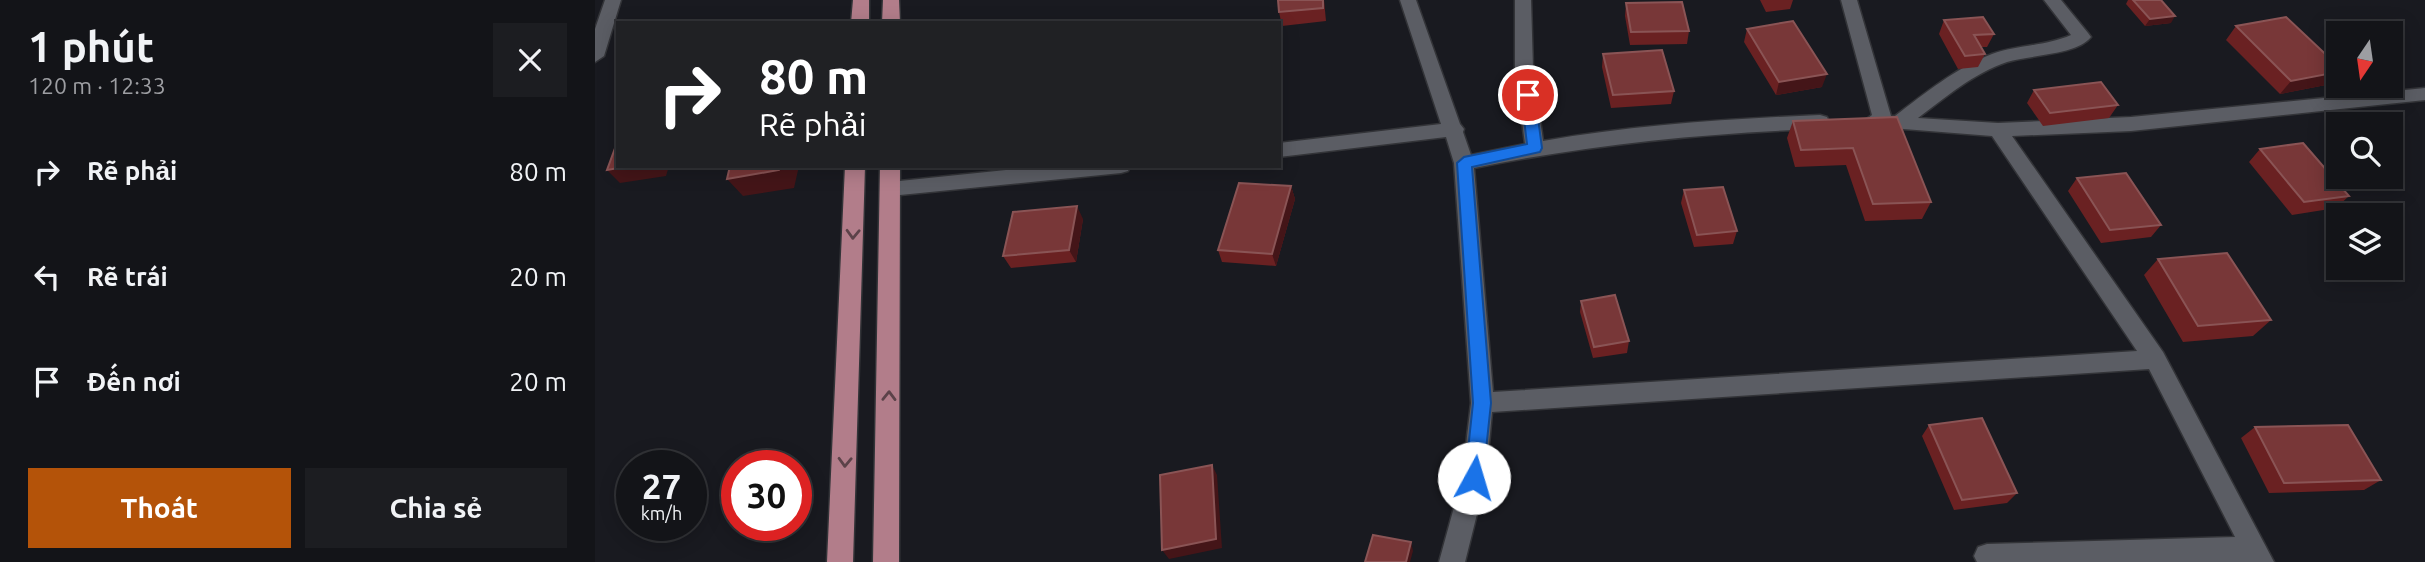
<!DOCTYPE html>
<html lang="vi">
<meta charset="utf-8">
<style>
:root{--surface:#131418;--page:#1c1d21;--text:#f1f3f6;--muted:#9d9ea2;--line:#323337;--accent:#b45309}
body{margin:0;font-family:Ubuntu,sans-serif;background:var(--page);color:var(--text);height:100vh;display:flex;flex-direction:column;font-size:26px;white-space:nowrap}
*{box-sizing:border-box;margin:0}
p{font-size:23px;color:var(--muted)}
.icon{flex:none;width:38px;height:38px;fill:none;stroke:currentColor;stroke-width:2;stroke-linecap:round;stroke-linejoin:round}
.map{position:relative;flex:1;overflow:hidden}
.details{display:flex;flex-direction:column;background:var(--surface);width:595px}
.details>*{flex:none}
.banner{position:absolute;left:21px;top:21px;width:665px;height:147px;border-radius:0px;box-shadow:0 4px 18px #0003,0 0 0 2px var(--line);background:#202124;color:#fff;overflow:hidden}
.needle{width:46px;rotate:193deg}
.controls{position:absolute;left:1731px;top:21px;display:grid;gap:14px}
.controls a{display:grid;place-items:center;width:77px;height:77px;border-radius:0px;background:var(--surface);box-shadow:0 4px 18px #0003,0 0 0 2px var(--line);font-size:35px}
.speed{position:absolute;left:21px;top:450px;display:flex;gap:14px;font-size:35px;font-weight:700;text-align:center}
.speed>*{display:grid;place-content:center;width:91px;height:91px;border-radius:50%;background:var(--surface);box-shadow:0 4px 18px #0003,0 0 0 2px var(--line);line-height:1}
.speed small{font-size:18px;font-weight:400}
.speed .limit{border:10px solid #d22;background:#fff;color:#111}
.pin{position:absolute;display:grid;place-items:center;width:60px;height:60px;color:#fff;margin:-30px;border:4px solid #fff;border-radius:50%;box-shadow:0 2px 7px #0007}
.me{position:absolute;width:77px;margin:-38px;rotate:6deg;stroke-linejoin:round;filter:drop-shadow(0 0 5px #0008)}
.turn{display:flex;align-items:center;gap:24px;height:147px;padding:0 28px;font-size:32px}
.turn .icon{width:91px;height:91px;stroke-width:2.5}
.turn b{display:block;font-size:49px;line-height:60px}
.round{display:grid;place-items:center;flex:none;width:74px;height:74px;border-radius:0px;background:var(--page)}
.overview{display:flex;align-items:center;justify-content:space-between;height:119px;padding:0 28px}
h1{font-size:42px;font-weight:700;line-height:52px}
.action{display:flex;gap:14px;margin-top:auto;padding:14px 28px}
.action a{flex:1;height:80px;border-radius:0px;background:var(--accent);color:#fff;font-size:28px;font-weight:700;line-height:80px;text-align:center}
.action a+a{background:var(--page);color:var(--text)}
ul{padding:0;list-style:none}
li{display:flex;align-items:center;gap:21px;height:105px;padding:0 28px}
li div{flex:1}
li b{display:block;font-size:26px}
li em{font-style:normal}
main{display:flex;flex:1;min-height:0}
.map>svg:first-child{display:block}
</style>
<main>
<section class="details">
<div class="overview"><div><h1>1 phút</h1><p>120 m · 12:33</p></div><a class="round"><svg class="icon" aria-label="close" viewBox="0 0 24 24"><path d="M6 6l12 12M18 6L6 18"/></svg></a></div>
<ul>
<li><svg class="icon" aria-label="right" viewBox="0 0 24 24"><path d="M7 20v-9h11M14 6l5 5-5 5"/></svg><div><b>Rẽ phải</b></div><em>80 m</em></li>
<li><svg class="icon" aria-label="left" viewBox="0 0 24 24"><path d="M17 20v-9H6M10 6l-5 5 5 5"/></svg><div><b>Rẽ trái</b></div><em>20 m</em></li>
<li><svg class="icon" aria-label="arrive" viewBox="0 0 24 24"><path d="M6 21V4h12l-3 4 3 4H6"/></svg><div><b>Đến nơi</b></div><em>20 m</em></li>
</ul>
<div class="action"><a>Thoát</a><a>Chia sẻ</a></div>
</section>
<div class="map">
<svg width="1830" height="562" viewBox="0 0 1830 562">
<rect width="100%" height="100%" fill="#191a20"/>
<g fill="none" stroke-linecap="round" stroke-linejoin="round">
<g stroke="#333438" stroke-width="3">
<path id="minor" d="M10 0H26L9 56 0 62V29Z
M805 0H821L865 124 869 129 868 132 876 155 930 144 920 69V0H936L938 69 948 141C1040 125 1132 119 1225 115L1232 117 1234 122 1232 127 1225 129C1108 133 993 145 879 168L898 392 1542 351 1397 136 1271 126 1269 121 1277 115 1246 0H1262L1296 116H1300C1330 93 1361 68 1397 54 1422 45 1451 46 1476 35L1449 0H1466L1493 33 1496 37C1482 55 1434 55 1412 62 1379 73 1351 97 1323 118L1403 123 1536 117 1830 88V100L1536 131 1417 136 1568 352 1679 562H1382L1379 556 1383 547 1392 544 1640 537 1554 369 897 412 891 478 870 562H844L867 478 876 403 859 163 851 137 684 157V143L846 124Z
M451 166H535L533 171 526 173 295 196 288 194 285 189 288 184 295 182Z"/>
</g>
<g stroke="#333438" stroke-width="3">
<path id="major" d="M258 0H274V23H256Z
M288 0H304L305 23H287Z
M250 166H270L258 562H232Z
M285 166H305L304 562H278Z"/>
</g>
<use href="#minor" fill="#5b5d64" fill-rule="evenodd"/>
<use href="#major" fill="#b27d8a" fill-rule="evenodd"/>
</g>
<path fill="#6a2122" d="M683 0H729L731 21 687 26 684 12Z
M1165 0H1198L1195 9 1171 12Z
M1533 0H1566L1576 23 1550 26 1531 4Z
M1031 3 1094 31 1092 44 1035 45 1030 16Z
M1349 20 1399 34 1392 47H1386L1390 54 1383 67 1363 69 1344 34Z
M1641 26 1743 66V77L1736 84 1685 94 1631 40Z
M1152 29 1227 87 1181 95 1149 42Z
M1008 54 1079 91 1076 104 1016 108 1007 67Z
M1439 90 1523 105 1514 118 1448 126 1432 103Z
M1302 117 1336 202 1327 219 1270 221 1251 165 1200 167 1192 138 1198 121Z
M1665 149 1754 196 1741 208 1697 215 1654 162Z
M1482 178 1566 225 1556 237 1506 243 1473 191Z
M696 186 700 199 681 266 627 262 623 250Z
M1089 190 1142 231 1138 244 1099 247 1086 203Z
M488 219 481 262 416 268 408 256Z
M1563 259 1676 320 1658 336 1588 342 1549 275Z
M986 301 1034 341 1032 353 998 358 985 312Z
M1334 425 1422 493 1412 503 1359 510 1327 436Z
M1660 427 1786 480 1769 490 1674 493 1646 438Z"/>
<path fill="#441518" d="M1580 16 1576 23 1550 26 1555 19Z
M1743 72V77L1736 84 1685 94 1696 81Z
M1232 74 1227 87 1181 95 1184 82Z
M35 166H74L71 176 25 183 12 170Z
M185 166H204L199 188 148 196 132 179Z
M696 186 700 199 681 266 677 254Z
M482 206 488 219 481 262 474 250Z
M617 465 622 475 627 548 574 559 567 550Z
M816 542 818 551 815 562H811Z"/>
<path fill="#783738" stroke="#8a5455" stroke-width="2" d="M683 0H728V8L684 12Z
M1538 0H1566L1580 16 1555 19Z
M1087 2 1094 31 1036 32 1031 3Z
M1388 17 1399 34 1379 35 1390 54 1370 56 1349 20Z
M1691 17 1743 66V72L1696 81 1641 26Z
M1198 21 1232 74 1184 82 1152 29Z
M1067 50 1079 91 1018 95 1008 54Z
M1506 82 1523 105 1455 113 1439 90Z
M1302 117 1336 202 1278 204 1258 148 1206 150 1198 121Z
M23 140V166H35L12 170Z
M1708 143 1754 196 1709 202 1665 149Z
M135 166H185L184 170 132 179Z
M1531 173 1566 225 1515 230 1482 178Z
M644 183 696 186 677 254 623 250Z
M1128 187 1142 231 1102 235 1089 190Z
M482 206 474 250 408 256 418 212Z
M1632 253 1676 320 1603 326 1563 259Z
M1020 295 1034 341 999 347 986 301Z
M1387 418 1422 493 1367 500 1334 425Z
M1753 425 1786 480 1689 483 1660 427Z
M617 465 621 539 567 550 565 475Z
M778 535 816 542 811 562H770Z"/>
<defs><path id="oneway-chevron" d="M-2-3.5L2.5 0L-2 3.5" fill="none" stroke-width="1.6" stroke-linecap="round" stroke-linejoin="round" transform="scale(1.75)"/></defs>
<g stroke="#5c4249">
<use href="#oneway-chevron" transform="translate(258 234) rotate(92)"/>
<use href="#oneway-chevron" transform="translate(294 396) rotate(-89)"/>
<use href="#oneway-chevron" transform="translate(250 462) rotate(92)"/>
</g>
<path fill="#1a73e8" stroke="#114b97" stroke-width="2" d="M933 90 940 95 947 148 945 152 877 167 896 403 888 478 886 484 879 486 873 484 870 478 878 403 862 163 869 157 932 144 926 95Z"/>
</svg>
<div class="controls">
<a><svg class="needle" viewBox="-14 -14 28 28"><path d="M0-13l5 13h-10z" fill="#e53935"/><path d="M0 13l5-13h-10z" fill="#9d9ea2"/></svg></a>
<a><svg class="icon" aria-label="search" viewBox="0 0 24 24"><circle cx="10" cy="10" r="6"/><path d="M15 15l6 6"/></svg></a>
<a><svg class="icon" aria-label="layers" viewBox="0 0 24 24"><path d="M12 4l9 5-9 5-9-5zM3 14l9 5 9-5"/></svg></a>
</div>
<div class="speed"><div>27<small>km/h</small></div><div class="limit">30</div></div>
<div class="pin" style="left:933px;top:95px;background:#d93025"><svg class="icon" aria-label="arrive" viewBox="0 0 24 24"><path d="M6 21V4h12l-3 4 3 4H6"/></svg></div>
<svg class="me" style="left:879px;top:478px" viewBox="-20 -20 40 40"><circle r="19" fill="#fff"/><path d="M0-13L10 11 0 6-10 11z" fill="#1a73e8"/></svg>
<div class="banner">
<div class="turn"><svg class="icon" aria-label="right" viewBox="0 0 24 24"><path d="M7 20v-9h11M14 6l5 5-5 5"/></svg><div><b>80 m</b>Rẽ phải</div></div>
</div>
</div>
</main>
